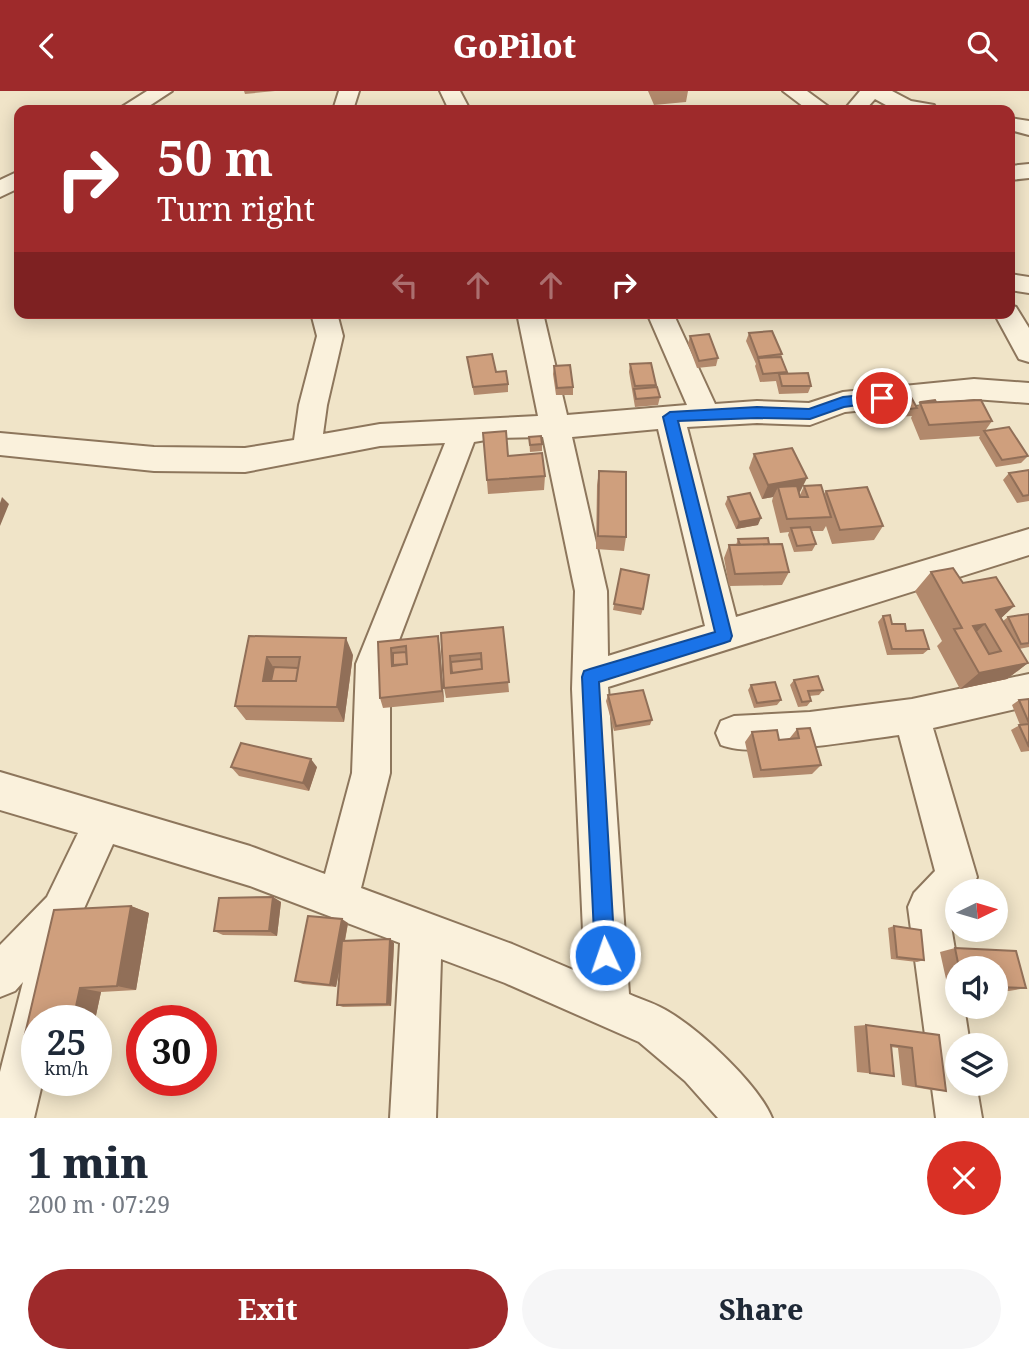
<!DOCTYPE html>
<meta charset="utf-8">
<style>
:root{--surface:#fff;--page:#f6f6f7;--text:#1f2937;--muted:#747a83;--accent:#9e2a2b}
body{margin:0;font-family:"Noto Serif",serif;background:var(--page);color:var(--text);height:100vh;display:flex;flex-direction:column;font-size:26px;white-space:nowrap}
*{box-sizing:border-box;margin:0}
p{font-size:23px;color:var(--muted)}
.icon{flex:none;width:38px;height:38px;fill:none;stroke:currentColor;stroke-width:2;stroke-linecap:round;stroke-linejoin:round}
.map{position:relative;height:1027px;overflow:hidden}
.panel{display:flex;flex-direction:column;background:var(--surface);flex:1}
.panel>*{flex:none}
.hud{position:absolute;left:14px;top:14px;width:1001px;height:214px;border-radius:14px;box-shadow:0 4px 18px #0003;background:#9e2a2b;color:#fff;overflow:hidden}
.needle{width:46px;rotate:85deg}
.controls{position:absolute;left:945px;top:788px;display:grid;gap:14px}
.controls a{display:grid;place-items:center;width:63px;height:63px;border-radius:50%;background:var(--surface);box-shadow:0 4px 18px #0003;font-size:35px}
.speed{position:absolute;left:21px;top:914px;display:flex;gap:14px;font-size:35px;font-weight:700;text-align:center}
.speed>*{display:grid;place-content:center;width:91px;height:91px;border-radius:50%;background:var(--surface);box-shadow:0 4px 18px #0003;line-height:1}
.speed small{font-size:18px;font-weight:400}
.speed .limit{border:10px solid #d22;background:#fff;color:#111}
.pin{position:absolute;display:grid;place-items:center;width:60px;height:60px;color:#fff;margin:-30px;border:4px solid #fff;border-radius:50%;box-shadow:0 2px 7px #0007}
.me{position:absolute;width:77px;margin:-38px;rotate:357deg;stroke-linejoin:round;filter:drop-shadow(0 0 5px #0008)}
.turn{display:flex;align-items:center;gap:24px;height:147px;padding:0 28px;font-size:32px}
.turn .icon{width:91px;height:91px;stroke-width:2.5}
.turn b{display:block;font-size:49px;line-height:60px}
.lanes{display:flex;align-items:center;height:66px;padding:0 28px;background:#0003;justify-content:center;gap:35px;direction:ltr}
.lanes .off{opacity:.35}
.round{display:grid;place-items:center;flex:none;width:74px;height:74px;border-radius:37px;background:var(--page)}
.summary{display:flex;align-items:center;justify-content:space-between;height:119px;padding:0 28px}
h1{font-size:42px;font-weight:800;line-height:52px}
.cta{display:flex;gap:14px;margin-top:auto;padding:14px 28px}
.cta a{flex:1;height:80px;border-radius:42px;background:var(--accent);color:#fff;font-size:28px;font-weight:800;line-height:80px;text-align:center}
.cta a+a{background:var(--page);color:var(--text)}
header{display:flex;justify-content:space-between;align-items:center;height:91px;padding:0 28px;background:var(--accent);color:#fff;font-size:32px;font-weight:800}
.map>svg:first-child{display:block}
</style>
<header><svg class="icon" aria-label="back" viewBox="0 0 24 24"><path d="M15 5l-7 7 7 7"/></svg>GoPilot<svg class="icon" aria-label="search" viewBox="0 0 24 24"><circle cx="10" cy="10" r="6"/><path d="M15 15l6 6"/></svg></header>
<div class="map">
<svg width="1029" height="1027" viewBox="0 0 1029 1027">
<rect width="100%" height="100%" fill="#f0e4c8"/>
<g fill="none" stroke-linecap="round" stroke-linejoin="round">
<g stroke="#8d765c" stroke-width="4">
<path id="street" d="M147 0H172L143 19H117Z
M339 0H359L353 19H333Z
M440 0H460L470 19H449Z
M783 0H807L833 19H808Z
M860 0H892L911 10 934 14 937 19H895L875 8 865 19H844Z
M1010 27 1029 30V44L1010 39Z
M1029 73V87L1010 89V75Z
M19 80V97L0 106V89Z
M1010 183 1029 186V202L1010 199Z
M1010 214 1016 216 1029 237V271L1019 268 994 222H1010Z
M311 222H337L343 245 327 314 323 343 380 333 538 325 517 222H543L567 324 687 314 647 222H673L715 313 757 310 809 312 843 301 974 288 1029 292V312L974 308 845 321 810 334 757 332 687 336 736 526 1029 438V464L608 596 629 903C642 909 657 913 669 921 701 940 758 993 772 1027H718L685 990 639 951 505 892 441 868 436 1027H390L400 852 250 795 113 753 82 822 57 929H37V989H43L34 1027H0V981L23 891 15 900 0 906V854L47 806 78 742 0 719V681L250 755 325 783 352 682 356 573 445 352 380 355 245 381 154 380 0 364V342L154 356 245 357 294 349 299 314 317 245ZM658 338 705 535 608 565 607 500 572 346ZM543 346 575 500 572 598 585 884 512 853 361 797 390 682V573L474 351 498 347Z
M1029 583V615L933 637 977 786 971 800H957V815L949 823 958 877 957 915H964L970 954H957V992H976L982 1027H936L908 816 914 802 935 780 899 644C858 649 756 668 721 654L716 642 721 630 734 625 810 621 912 608Z"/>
</g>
<use href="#street" fill="#faf1dc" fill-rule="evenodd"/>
</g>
<path fill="#b2896c" d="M244 0H275L245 3Z
M648 0H688L686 11 654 14Z
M749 242 782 263 781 266 787 281 786 283 811 295 808 302 779 303 776 290 760 291 755 275 756 273 746 250Z
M690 245 718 267 716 275 697 277 688 253Z
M467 266 496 281 508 293V301L474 304Z
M630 273 656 294 655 297 660 306 658 314 635 316 629 281Z
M554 275 573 296V304H556L553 283Z
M896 307 917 317 921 311H936L992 330 985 340 1028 365 1021 372 996 376 979 347 980 345 920 349 911 327 912 325 898 326 892 315Z
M483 342 508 365 545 385 544 399 488 403Z
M529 346 542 353V360L530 361Z
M754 363 800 401V404L804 395 824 403 826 400 883 435 874 449 832 453 826 435 823 440H811L816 453 812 460 794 461 788 444 789 441 780 442 772 410 773 406 762 408 749 377Z
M1029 379V410L1017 412 1003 389 1009 382Z
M599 380 626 446 624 460 596 458 597 394Z
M728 406 758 434 736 438 725 413Z
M738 448 769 453 789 481 782 494 729 495 724 467 729 454H736Z
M621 478 643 518 641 524 613 519Z
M931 481 963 492 1014 515 1001 527 1003 530 1008 526 1029 523V556L1019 558 1028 572 1007 588 960 598 937 555 942 550 915 500Z
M883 525 892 533 906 540 929 558 923 563 887 564 878 531Z
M503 536 509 601 446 607 444 597 441 542Z
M249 545 353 564 344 631 246 629 235 615Z
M378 551 440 556 444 611 383 617 380 607Z
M794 589 823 599 819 604 809 605 811 610 807 615 798 616 790 594Z
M751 594 781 609 777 614 754 617 748 599Z
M608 604 652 629 650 634 614 640 606 610Z
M1029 608V660L1021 661 1011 639 1020 634 1012 614 1019 609Z
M797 638 821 674 812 683 753 687 745 651 752 641 779 649 789 648Z
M231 676H317L309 700 239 685Z
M273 806 281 811 277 845 223 844 214 840Z
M131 815 149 822 136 899 101 901 95 929H37V943H25L54 819Z
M348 832 345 850 390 848 394 852 391 915 343 916 337 914 340 877 336 896 303 893 295 890Z
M894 835 924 869 917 871 891 868 888 837Z
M955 857 1016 860 1026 897 1009 900 996 899V877H957V898L948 897 940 861Z
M866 934 939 944 946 1000 931 999 902 994 898 957 891 956 894 985 857 981 854 935Z"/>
<path fill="#916f58" d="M807 387 800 401 780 405 778 396 773 406 762 408 768 394Z
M2 406 9 413 0 435V412Z
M761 427 758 434 736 438 739 431Z
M1014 515 995 533H985L967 550 973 535 996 519Z
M438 545 440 556 444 611 442 600Z
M346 547 353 564 344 631 337 616Z
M267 566 277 582 274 600 263 590Z
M1028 572 1007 588 960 598 979 582Z
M311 668 317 676 309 700 303 692Z
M273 806 281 811 277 845 269 840Z
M131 815 149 822 136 899 117 895Z
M342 828 348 832 336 896 330 894Z
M390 848 394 852 391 915 387 913Z
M80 897 101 901 95 929H73Z"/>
<path fill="#cf9f7d" stroke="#916f58" stroke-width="2" fill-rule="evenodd" d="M772 240 782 263 758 266 749 242Z
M709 243 718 267 699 270 690 245Z
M492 263 496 281 506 280 508 293 473 296 467 266Z
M781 266 787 281 763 283 758 267Z
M651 272 656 294 635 295 630 273Z
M570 274 573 296 557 297 554 275Z
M808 282 811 295H782L779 283Z
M657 296 660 306 636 308 634 298Z
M911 306 917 317 903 319 896 307Z
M935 309 936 311 922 312 921 311Z
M981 309 992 330 929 334 920 312Z
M1009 336 1028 365 1002 369 984 340Z
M506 340 508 365 542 362 545 385 487 389 483 342Z
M541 345 542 353 530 354 529 346Z
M792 357 807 387 768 394 754 363Z
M1029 379V404L1023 405 1009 382Z
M599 380 626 381V446L598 445Z
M821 394 831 426 787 428 778 396 797 395 800 406H808L804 395Z
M867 396 883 435 840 439 826 400Z
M750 402 761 427 739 431 728 406Z
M810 436 816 453 797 455 791 437Z
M768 447 769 453 740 454 738 448Z
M782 453 789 481 735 483 729 454Z
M953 477 963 492 996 486 1014 515 996 519 1028 572 979 582 954 538 962 537 931 481ZM985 533 1001 560 989 563 973 535Z
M621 478 649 484 643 518 614 513Z
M1029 523V552L1021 553 1008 526Z
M890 524 892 533H905L906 540 923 539 929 558H892L883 525Z
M503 536 509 591 444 597 441 542ZM481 562 482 578 451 582 450 565Z
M249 545 346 547 337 616 235 615ZM267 566H300L296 590H263Z
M438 545 442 600 380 607 378 551ZM406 555 407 573 392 575 391 557Z
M406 561 407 573 393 574V562Z
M481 568 482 578 452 582 451 571Z
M274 576 298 577 296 590H271Z
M818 585 823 599 808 600 811 610 802 611 794 589Z
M775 591 781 609 757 612 751 594Z
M643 599 652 629 616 635 608 604Z
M1029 608V632L1019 609Z
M1029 633V656L1019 634Z
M810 637 821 674 761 679 752 641 777 639 779 649 799 647 797 638Z
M241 652 311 668 303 692 231 676Z
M273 806 269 840H214L219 807Z
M131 815 117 895 80 897 73 929H37V942L25 943 54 819Z
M308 825 342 828 330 894 295 890Z
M894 835 921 839 924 869 897 866Z
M390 848 387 913 337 914 342 850Z
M955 857 1016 860 1026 897 996 896V877H959Z
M866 934 939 944 946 1000 916 995 912 957 891 954 894 985 870 982Z"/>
<path fill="#1a73e8" stroke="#114b97" stroke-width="2" d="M882 302 886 303V310L844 316 810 328 757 327 678 330 732 545 730 550 724 552 599 591 615 864 612 871 605 874 598 871 595 864 582 586 584 580 590 578 715 541 663 326 670 321 757 316 809 318 843 306Z"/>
</svg>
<div class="controls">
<a><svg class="needle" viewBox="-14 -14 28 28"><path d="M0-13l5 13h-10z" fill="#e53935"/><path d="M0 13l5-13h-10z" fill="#747a83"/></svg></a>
<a><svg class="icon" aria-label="sound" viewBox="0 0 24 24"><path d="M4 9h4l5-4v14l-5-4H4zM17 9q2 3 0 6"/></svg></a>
<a><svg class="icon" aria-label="layers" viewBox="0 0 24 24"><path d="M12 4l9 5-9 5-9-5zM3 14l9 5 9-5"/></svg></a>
</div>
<div class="speed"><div>25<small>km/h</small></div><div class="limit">30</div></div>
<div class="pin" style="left:882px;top:307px;background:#d93025"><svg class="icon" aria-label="arrive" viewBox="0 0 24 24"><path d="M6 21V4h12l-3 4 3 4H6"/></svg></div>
<svg class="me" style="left:605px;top:864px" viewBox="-20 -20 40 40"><circle r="17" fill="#1a73e8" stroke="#fff" stroke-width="3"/><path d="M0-11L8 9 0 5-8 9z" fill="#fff"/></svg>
<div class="hud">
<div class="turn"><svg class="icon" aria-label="right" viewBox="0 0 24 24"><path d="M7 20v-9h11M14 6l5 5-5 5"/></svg><div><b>50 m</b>Turn right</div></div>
<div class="lanes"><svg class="icon off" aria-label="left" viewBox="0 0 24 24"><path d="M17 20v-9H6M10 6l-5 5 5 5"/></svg><svg class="icon off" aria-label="ahead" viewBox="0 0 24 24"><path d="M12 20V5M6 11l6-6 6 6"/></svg><svg class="icon off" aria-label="ahead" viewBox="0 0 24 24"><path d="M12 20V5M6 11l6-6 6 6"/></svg><svg class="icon" aria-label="right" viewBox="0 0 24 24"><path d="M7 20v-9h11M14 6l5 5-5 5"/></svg></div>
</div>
</div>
<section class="panel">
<div class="summary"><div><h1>1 min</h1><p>200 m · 07:29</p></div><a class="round" style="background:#d93025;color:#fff"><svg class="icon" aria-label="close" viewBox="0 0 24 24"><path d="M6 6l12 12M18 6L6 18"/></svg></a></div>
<div class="cta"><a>Exit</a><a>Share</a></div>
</section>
